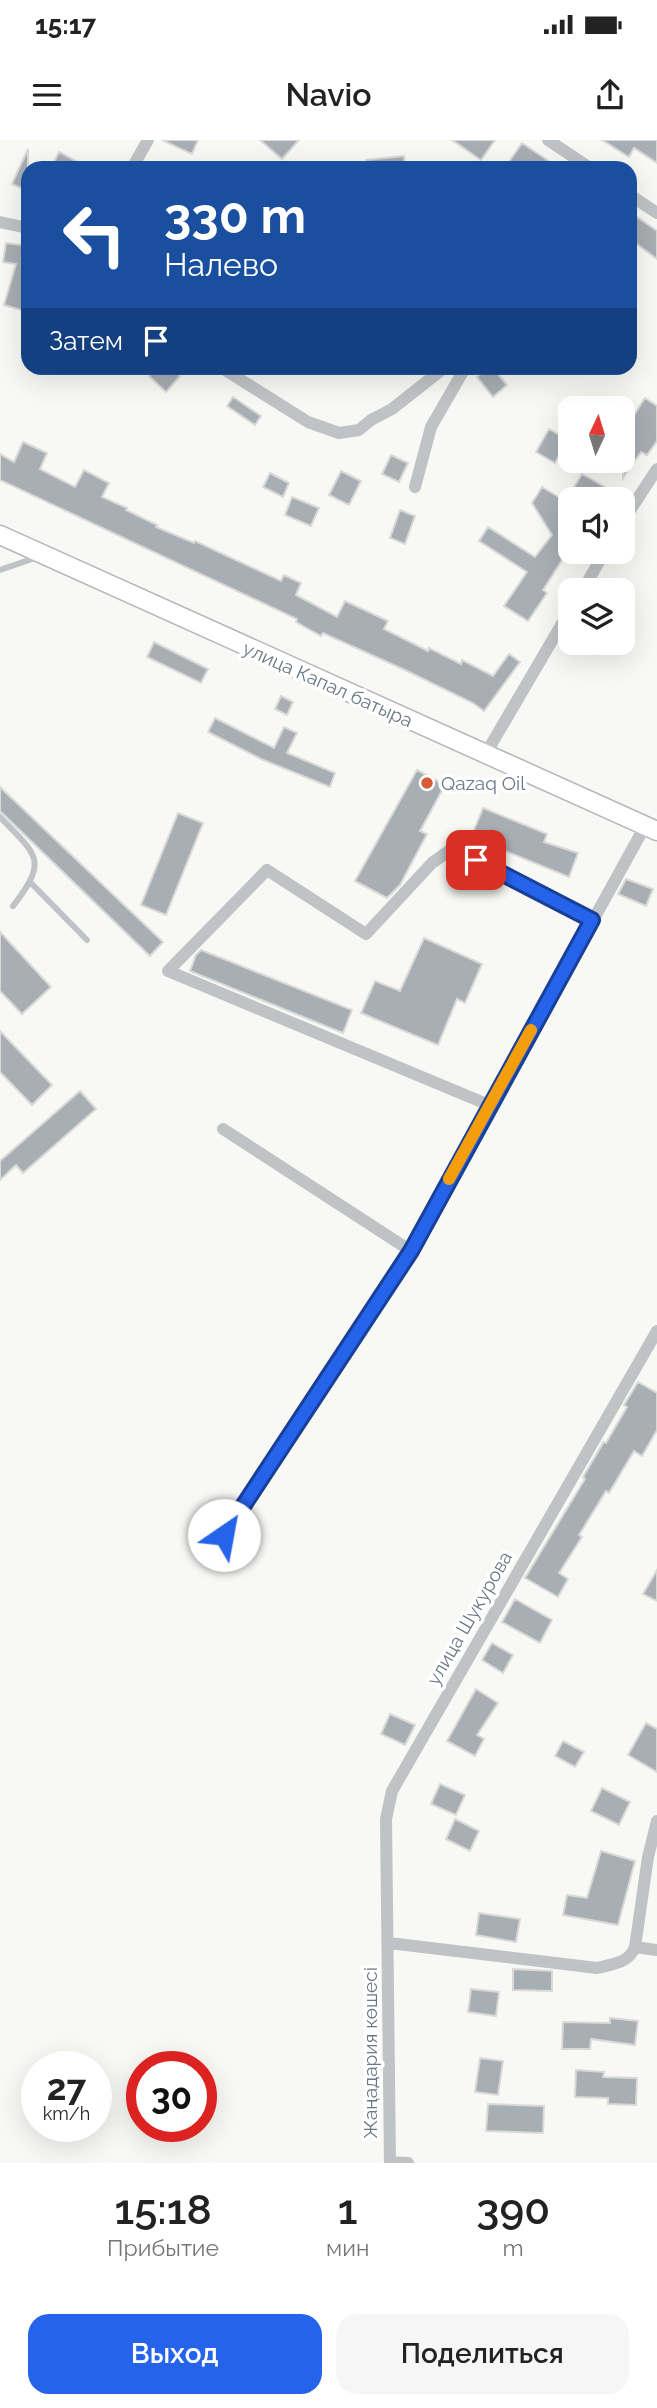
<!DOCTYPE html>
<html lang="ru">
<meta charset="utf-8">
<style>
:root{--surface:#fff;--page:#f6f6f6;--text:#222;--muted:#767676;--accent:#2563eb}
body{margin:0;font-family:Raleway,sans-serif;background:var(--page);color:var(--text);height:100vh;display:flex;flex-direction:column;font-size:26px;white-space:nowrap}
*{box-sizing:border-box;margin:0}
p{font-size:23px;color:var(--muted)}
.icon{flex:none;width:38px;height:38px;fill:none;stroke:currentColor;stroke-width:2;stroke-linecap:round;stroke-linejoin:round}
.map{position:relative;height:2023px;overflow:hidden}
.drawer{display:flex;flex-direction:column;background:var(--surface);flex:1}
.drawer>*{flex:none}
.hud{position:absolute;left:21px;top:21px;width:616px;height:214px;border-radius:21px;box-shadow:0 7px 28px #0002;background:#1a4fa0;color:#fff;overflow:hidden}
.needle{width:46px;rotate:4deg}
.fabs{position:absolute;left:558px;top:256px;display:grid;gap:14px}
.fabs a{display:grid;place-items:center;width:77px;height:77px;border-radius:14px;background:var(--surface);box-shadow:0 7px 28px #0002;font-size:35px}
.speed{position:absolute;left:21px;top:1911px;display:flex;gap:14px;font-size:35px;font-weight:700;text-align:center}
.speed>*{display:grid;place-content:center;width:91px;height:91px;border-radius:50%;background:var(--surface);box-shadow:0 7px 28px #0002;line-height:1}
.speed small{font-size:18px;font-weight:400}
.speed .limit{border:10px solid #d22;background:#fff;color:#111}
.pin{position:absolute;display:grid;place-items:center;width:60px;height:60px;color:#fff;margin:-30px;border-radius:14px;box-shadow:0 4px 10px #0006}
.me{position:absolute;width:77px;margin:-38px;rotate:33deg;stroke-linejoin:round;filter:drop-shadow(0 0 5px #0008)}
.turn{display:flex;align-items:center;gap:24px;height:147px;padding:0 28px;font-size:32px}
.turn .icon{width:91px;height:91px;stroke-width:2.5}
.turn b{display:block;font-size:49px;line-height:60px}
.then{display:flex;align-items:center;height:66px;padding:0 28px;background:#0003;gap:14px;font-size:26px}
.eta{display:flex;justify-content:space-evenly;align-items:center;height:119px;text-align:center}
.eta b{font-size:42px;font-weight:600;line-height:49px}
.button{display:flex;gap:14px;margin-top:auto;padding:14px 28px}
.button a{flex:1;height:80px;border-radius:21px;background:var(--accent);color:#fff;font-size:28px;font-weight:600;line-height:80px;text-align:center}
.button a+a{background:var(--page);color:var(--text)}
.status{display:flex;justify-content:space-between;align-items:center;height:49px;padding:0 35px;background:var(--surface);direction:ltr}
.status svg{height:19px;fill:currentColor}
header{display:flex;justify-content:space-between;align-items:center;height:91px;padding:0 28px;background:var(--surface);font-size:32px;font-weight:600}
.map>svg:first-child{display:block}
</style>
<div class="status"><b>15:17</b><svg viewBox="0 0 49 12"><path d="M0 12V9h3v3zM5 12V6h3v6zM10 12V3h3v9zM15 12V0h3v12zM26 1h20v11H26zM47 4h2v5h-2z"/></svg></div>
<header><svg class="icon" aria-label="menu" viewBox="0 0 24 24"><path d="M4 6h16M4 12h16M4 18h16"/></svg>Navio<svg class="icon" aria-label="share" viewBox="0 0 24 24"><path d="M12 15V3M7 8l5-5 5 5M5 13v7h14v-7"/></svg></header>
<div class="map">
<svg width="657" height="2023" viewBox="0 0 657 2023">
<rect width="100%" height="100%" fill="#f8f8f5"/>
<path fill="#a7aeb4" stroke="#d9d9d7" stroke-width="2" d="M162 0H198L192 14Z
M260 0H299L282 19Z
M452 0H495L481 20Z
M602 0H657V23L634 8 629 17Z
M522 3 559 28H505Z
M28 9V51L12 44Z
M59 12 89 28H51Z
M404 16 405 28H367L366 20Z
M630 72 657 91V119L630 99Z
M23 98 28 99V117L24 143 28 144V172L4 165 16 124 3 122 6 103 21 105Z
M157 228H171L180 236 166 252 149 236Z
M489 228H493L507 245 493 257 477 237Z
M233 257 261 276 255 285 227 266Z
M645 258 657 266V301L647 315 641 312 623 338V292Z
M549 289 568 300 555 323 536 312Z
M23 302 47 313 40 329 75 347 84 330 109 343 102 357 127 368 126 370 157 385 156 387 194 403 195 401 281 441 284 435 301 443 296 455 337 477 345 461 388 481 384 489 428 511 429 508 461 524 462 520 493 536 509 514 520 522 484 571 473 563 405 530 323 493 321 496 296 482 297 479 0 340V314L14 322Z
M391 315 408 323 399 342 382 334Z
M341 331 361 341 349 365 329 355Z
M270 333 289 343 283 357 263 347Z
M582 334 626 359H567Z
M542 347 570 364V400L564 417 543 450 547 453 528 481 504 466 527 432 479 401 488 387 535 417 552 395 532 363Z
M292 357 319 368 311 386 285 375Z
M400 370 415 376 405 404 390 398Z
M154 502 208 529 201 543 147 517Z
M281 556 293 562 287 575 275 569Z
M215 578 274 608 284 587 297 593 287 613 335 633 330 647 261 619 208 592Z
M417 630 445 645 420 691 427 694 400 745 387 758 355 741Z
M0 647 163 802 150 816 0 671Z
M483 668 547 694 544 702 578 713 569 737 471 697Z
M178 673 203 683 166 775 141 765Z
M626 739 653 749 646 766 618 754Z
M0 792 51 847 22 874 0 851Z
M424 798 482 824 465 863 457 859 438 905 361 873 375 841 400 851Z
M201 810 352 870 343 893 190 831 196 815Z
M0 891 52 945 32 965 0 932Z
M80 951 96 969 23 1033 16 1025 0 1040V1021Z
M638 1242 657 1253V1290L642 1316 634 1311 609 1353 606 1351 579 1395 582 1397 559 1433 568 1439 558 1457 525 1438 585 1339 583 1337 602 1305 603 1302 606 1303 627 1267 624 1265Z
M657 1430V1461L643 1454Z
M515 1459 552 1480 540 1503 502 1482Z
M492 1503 513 1515 503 1533 482 1520Z
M476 1549 498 1563 477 1595 484 1599 475 1616 447 1601Z
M390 1574 415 1585 405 1605 381 1594Z
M646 1583 657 1589V1632L628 1615Z
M563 1601 584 1612 575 1627 555 1616Z
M440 1644 465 1655 456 1675 431 1664Z
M602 1648 630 1662 619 1685 591 1671Z
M455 1679 479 1691 470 1711 446 1699Z
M601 1711 635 1721 618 1785 563 1775 567 1755 587 1758Z
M479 1773 520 1779 516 1802 476 1795Z
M513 1829 552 1831V1851L513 1850Z
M471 1849 499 1852 496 1876 468 1872Z
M610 1878 638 1881 635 1905 591 1899 590 1909H562L563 1882 610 1883Z
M480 1918 503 1921 498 1955 475 1952Z
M576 1930 604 1932 603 1937 637 1938 636 1965 608 1964V1958L575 1957Z
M488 1964 544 1966 543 1993 486 1991Z"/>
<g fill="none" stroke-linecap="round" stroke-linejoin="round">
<g stroke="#b1b7bb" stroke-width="21">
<path id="secondary" d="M0 395 657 691"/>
</g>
<path stroke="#bfc3c6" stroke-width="6" d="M0 430 38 417
M0 677C37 716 49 719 13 766
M31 743 87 800"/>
<path stroke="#bfc3c6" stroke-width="12" d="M548 0 590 28
M132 28 148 0
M630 55 657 73
M0 82 28 88
M222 228 308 282 339 293 359 290 371 280 392 269 444 228
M415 347 431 287 465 228
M623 381 657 329
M583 450 605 411
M485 615 570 470
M489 965 168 831 267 730 366 794 432 723 453 708 592 780
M223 989 411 1111 645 686
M224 1395 411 1111
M389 1803 597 1828C613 1824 629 1823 635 1807L648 1717 657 1681
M635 1807 657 1810
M390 2022 408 2023
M390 2023 386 1679 392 1651 657 1191"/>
<use href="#secondary" stroke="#fff" stroke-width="18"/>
</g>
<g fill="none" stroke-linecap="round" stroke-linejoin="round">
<g stroke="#184099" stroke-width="18">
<path id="route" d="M224 1395 411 1111 592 780 476 720"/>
</g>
<use href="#route" stroke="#2563eb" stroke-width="12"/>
<path stroke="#f59e0b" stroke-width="12" d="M449 1039 531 890"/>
</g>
<circle fill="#d55c37" stroke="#fff" stroke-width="2.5" cx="427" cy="643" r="7"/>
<g text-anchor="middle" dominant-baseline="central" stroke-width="7" stroke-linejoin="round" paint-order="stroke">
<g font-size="19" fill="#697884" stroke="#fff">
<text transform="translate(328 544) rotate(24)">улица Капал батыра</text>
<text transform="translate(469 1478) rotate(-60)">улица Шукурова</text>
<text transform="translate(370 1913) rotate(-90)">Жаңадария көшесі</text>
</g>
<g font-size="19" fill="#697884" stroke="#fff" text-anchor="start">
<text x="441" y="643">Qazaq Oil</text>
</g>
</g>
</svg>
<div class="fabs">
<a><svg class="needle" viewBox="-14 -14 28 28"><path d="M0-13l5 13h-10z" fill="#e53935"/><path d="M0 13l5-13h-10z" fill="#767676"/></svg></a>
<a><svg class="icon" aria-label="sound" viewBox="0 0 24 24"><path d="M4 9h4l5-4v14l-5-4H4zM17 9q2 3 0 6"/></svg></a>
<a><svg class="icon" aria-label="layers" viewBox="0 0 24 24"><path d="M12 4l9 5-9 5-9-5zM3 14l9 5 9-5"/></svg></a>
</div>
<div class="speed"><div>27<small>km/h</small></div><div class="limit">30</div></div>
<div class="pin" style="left:476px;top:720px;background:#d93025"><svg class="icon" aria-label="arrive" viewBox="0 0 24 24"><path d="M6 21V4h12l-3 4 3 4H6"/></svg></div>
<svg class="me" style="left:224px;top:1395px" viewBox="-20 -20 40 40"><circle r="19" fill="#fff"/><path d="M0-13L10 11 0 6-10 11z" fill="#2563eb"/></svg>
<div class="hud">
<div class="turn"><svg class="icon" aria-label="left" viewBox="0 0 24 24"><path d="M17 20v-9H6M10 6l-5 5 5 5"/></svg><div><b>330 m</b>Налево</div></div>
<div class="then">Затем<svg class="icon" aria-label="arrive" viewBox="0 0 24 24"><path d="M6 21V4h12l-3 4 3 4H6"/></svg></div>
</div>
</div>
<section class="drawer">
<div class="eta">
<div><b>15:18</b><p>Прибытие</p></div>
<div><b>1</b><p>мин</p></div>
<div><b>390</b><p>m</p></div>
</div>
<div class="button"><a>Выход</a><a>Поделиться</a></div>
</section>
